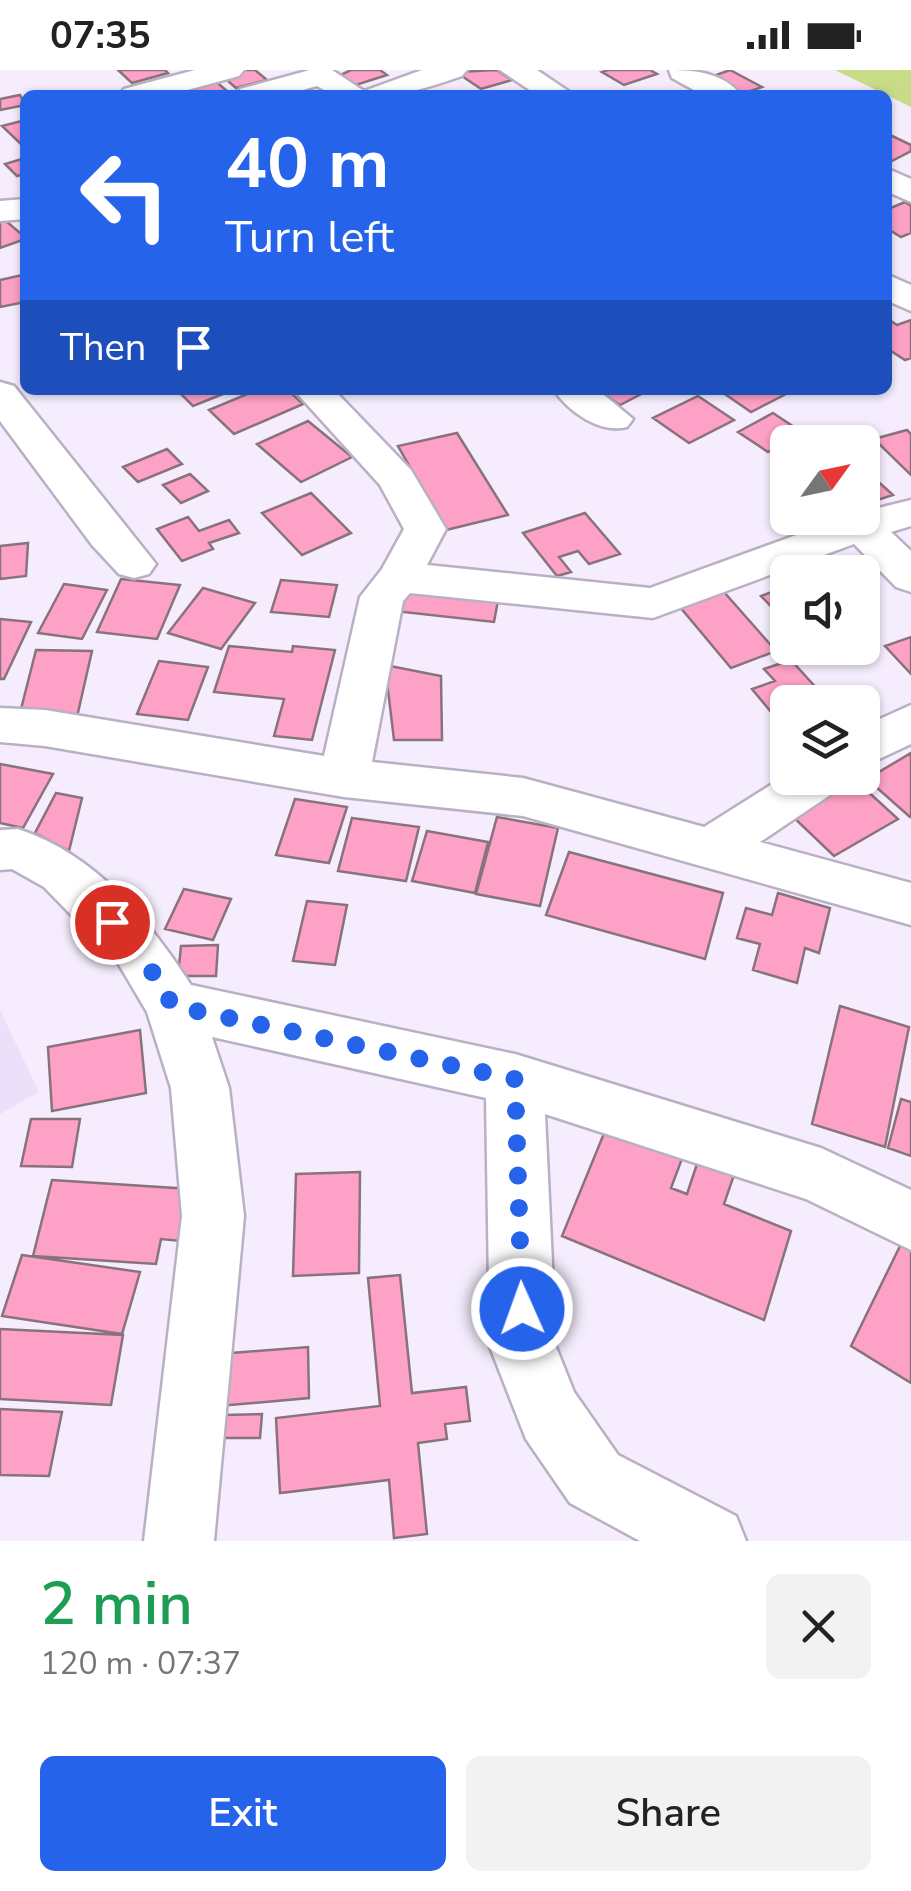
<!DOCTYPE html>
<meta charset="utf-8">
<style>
:root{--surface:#fff;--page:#f2f2f2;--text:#222;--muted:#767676;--accent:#2563eb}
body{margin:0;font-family:"Nunito Sans",sans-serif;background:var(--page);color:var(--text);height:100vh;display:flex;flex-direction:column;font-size:38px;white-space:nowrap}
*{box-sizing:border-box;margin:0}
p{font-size:32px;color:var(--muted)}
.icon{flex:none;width:55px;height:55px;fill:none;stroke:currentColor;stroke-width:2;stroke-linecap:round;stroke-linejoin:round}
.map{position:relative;height:1471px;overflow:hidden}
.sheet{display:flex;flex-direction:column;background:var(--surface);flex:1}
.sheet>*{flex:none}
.hud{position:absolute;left:20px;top:20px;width:872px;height:305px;border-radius:15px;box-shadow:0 2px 8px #0004;background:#2563eb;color:#fff;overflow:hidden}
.needle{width:65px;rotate:57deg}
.buttons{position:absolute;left:770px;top:355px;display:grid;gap:20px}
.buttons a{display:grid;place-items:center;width:110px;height:110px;border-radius:15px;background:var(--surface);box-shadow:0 2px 8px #0004;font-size:50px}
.pin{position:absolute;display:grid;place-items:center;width:85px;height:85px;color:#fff;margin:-42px;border:5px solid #fff;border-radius:50%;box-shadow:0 2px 10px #0007}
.me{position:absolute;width:110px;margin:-55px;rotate:358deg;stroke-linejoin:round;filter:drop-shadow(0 0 8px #0008)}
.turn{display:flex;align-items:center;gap:35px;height:210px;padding:0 40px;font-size:45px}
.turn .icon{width:130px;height:130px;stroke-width:2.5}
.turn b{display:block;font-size:70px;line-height:85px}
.then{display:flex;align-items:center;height:95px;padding:0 40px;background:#0003;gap:20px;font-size:38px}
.round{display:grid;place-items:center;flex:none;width:105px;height:105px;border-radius:15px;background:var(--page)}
.headline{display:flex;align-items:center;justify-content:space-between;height:170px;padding:0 40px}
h1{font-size:60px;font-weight:600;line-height:75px;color:#1e9e55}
.button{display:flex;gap:20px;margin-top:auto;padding:20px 40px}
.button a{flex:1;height:115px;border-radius:15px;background:var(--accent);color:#fff;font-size:40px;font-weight:600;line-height:115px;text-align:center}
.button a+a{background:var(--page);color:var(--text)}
.status{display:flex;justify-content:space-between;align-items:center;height:70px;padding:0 50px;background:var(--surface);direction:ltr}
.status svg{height:28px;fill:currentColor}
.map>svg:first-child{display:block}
</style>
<div class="status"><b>07:35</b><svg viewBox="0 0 49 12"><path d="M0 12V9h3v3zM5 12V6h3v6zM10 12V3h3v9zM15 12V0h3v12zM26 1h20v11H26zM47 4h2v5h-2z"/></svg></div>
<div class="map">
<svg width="911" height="1471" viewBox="0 0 911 1471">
<rect width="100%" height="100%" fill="#f5edfe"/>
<path fill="#ecdffa" d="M0 940 39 1022 0 1044Z"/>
<path fill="#c8dc88" d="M835 0H911V37Z"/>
<path fill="#fea1c6" stroke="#89737b" stroke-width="2.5" d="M118 0H165L168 3 132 13Z
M236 0H255L267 10 236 18 220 4Z
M351 0H380L387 5 356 15 351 12 341 15 332 9Z
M497 0 512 10 481 19 456 2Z
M608 0H650L657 4 624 15 602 2Z
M730 0 762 17 739 25 708 8Z
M207 4 227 21 176 25 165 16Z
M20 25 25 35 0 40V29Z
M25 50V74L22 75 2 56Z
M888 64 911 75V81L888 93Z
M25 88V104L17 106 5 94Z
M905 132 911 136V163L901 167 888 159V139Z
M0 146 25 167V169L0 178Z
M22 205 25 232 0 237V210Z
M888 249 897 255 911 250V288L905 290 888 279Z
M177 320H233L193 336Z
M257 320H288L303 334 234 364 209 340Z
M598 320H649L620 335Z
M719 320H794L751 342Z
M698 326 734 350 689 373 653 348Z
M773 343 803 363 768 382 738 362Z
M308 351 352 387 301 412 257 374Z
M907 360 911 364V405L874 369Z
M457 363 508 445 446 460 398 376Z
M167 379 182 394 138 412 123 397Z
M862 397 893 425 862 435Z
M190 404 208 421 181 433 163 415Z
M311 423 351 463 302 485 262 443Z
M585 443 620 484 589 494 578 481 559 487 571 502 557 506 523 463Z
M188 447 199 461 229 450 239 463 209 473 213 479 182 491 157 459Z
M28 473 26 506 0 509V476Z
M121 509 180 515 157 569 97 562Z
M281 510 337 515 329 547 271 542Z
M64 514 107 520 82 569 38 563Z
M401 515 499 525 494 552 394 541Z
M788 516V563L776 552 783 549 761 526Z
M203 518 255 533 221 579 168 563Z
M724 522 776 581 731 598 680 537Z
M0 549 31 552 4 609H0Z
M911 567V604L885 576Z
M229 576 292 582 293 576 335 580 312 670 274 666 284 629 214 622Z
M36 580 92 581 77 647H19Z
M791 590 829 632H788V643L776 648 752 619 775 611 764 599Z
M159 591 208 597 188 650 137 644Z
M385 595 441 606 442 670H394Z
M911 683V747H910L867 709Z
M0 694 53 704 23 758 0 753Z
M853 708 898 749 834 786 789 743Z
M56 723 82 728 69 781 35 763Z
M295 729 347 737 329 793 276 785Z
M497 747 558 758 540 836 476 824Z
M352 748 419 757 406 811 338 801Z
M427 761 488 772 475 823 412 811Z
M569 782 723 823 705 889 546 845Z
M184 819 231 829 213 870 165 859Z
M778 823 830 838 819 883 805 878 797 913 753 900 760 874 737 868 746 838 772 845Z
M307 831 347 835 335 895 293 891Z
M218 875 216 906H178L181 876Z
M840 936 909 957 885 1077 812 1054Z
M140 960 146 1023 52 1041 48 977Z
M901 1029 911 1032V1086L888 1078Z
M31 1049H80L72 1097 21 1096Z
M607 1056 683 1086 671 1118 687 1124 699 1088 735 1102 724 1134 791 1161 764 1250 562 1166Z
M360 1102 359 1203 293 1206 296 1104Z
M52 1110 190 1119 181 1171 161 1169 156 1194 33 1186Z
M902 1172 911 1177V1313L851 1276Z
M22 1185 140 1202 122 1264 2 1246Z
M400 1205 412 1323 466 1317 470 1351 445 1354 447 1369 418 1373 427 1464 394 1468 389 1410 280 1423 276 1348 380 1336 368 1208Z
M0 1259 123 1265 111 1335 0 1329Z
M308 1277 309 1328 219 1336V1284Z
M0 1339 62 1342 49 1406 0 1405Z
M262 1344 260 1368H221L224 1345Z"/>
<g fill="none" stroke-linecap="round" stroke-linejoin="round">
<g stroke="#b9b0c4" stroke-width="5">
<path id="minor" d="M195 0H244L239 6 169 25H120L124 19Z
M310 0H332L364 21 422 0H467L462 6C422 20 356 41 317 16L285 25H236L240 19Z
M500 0H537L574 25H537Z
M669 0C695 0 724 3 741 25H703L672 8Z
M888 99 911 109V132L888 122Z
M25 129V149L0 151V131Z
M888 205 911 215V241L888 231Z
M0 312 14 316 156 494 149 504 134 508 119 504 92 475 0 351Z
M294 320H334L411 400 446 459 427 495 650 518 843 448H862V442L911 430V456L891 462 911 481V522L896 517 854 474 653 548 410 523 403 531 372 692 523 708 704 757 788 704V708H843L836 721 760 772 911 813V855L523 746 344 727 45 676 0 672V638L45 640 324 686 360 527 382 499 404 459 380 415Z
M554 320H598L633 349 627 357C600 364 569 342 554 320Z
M911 635V674L862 697V657Z
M18 759C95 784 148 849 191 915L515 984 821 1078 911 1120V1180L806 1129 545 1044 556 1277 574 1322 618 1385 736 1446 746 1471H640L570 1433 526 1369 490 1277 486 1028 212 967 229 1018 244 1146 214 1471H144L182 1146 171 1018 147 942 118 893 44 817 12 799 0 800V760Z"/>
</g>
<use href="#minor" fill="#fff" fill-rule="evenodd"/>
</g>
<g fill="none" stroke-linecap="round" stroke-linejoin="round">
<path stroke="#2563eb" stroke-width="18" stroke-dasharray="0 32.4" d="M112 852 137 877 173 936 515 1009 522 1239"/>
</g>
</svg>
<div class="buttons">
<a><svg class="needle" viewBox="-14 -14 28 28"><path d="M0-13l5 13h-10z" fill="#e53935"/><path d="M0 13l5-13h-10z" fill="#767676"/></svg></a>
<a><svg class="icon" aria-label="sound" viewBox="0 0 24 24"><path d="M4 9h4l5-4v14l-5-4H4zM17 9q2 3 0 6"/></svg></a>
<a><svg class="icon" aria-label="layers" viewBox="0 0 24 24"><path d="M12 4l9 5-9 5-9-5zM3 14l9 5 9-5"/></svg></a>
</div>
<div class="pin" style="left:112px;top:852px;background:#d93025"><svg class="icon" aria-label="arrive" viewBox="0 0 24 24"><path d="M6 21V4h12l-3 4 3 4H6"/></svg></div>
<svg class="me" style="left:522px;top:1239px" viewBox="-20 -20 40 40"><circle r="17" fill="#2563eb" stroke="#fff" stroke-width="3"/><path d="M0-11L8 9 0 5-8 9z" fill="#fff"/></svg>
<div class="hud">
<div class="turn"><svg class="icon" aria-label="left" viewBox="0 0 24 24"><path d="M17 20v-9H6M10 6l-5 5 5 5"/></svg><div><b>40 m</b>Turn left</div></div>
<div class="then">Then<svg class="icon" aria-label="arrive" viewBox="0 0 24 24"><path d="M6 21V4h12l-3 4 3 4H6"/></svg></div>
</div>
</div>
<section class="sheet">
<div class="headline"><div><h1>2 min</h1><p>120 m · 07:37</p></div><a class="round"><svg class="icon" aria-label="close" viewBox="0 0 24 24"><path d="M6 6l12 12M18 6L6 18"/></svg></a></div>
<div class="button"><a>Exit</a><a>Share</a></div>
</section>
